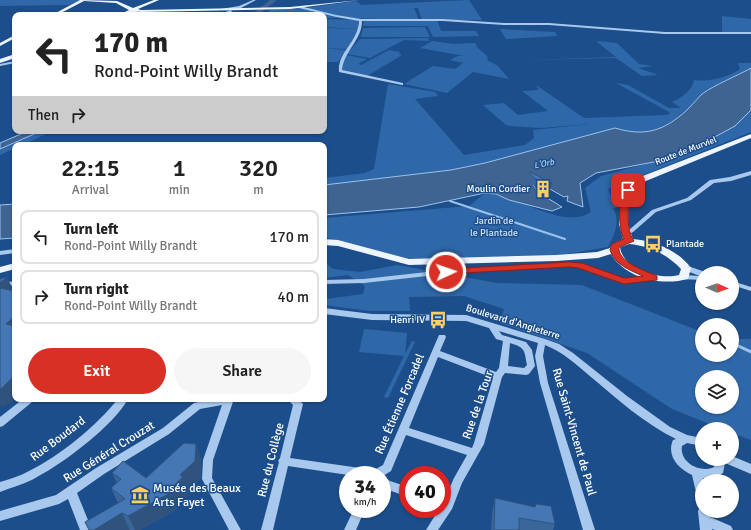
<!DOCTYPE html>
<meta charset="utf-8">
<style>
:root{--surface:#fff;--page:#f6f6f6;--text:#222;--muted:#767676;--line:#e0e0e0;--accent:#d93025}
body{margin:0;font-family:Signika,sans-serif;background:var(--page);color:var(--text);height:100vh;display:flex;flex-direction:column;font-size:15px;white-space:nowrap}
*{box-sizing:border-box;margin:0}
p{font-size:13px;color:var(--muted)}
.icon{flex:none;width:22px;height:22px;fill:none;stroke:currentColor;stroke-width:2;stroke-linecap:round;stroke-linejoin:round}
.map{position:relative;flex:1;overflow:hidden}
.details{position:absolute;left:12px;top:142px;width:315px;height:260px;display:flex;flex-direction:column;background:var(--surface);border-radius:8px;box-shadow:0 1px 3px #0004}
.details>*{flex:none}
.banner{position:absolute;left:12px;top:12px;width:315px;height:122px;border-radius:8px;box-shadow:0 1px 3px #0004;background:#fff;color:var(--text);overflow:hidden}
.needle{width:26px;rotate:92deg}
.fabs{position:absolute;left:695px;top:266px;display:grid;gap:8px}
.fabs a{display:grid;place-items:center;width:44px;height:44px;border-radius:50%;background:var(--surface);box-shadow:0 1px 3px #0004;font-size:20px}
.speed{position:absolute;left:339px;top:466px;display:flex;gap:8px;font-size:20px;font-weight:700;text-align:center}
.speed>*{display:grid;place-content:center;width:52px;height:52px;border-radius:50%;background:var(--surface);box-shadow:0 1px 3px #0004;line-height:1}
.speed small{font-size:10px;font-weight:400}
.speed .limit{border:6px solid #d22;background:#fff;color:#111}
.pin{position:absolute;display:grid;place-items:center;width:34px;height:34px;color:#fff;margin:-17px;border-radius:8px;box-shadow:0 2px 6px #0006}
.me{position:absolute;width:44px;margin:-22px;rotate:87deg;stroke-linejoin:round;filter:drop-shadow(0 0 3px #0008)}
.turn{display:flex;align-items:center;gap:14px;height:84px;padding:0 16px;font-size:18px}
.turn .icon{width:52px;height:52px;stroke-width:2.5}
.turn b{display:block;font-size:28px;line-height:34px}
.then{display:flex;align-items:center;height:38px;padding:0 16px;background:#0003;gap:8px;font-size:15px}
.eta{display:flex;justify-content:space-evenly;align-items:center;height:68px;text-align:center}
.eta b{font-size:24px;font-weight:600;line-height:28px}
.action{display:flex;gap:8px;margin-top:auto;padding:8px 16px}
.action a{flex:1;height:46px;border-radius:24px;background:var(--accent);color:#fff;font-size:16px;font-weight:600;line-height:46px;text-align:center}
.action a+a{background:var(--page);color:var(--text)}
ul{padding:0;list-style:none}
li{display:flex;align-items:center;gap:12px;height:54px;margin:0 8px 6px;padding:0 8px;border:2px solid var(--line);border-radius:8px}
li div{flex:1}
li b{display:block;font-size:15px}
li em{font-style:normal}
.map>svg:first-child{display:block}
</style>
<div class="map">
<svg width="751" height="530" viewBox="0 0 751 530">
<rect width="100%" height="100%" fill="#1c4e8b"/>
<path fill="#2f68a9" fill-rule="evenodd" d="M0 0H80L69 5 0 6Z
M469 0 482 20H422L418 8H414L419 20 346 18 305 8 356 1 361 5Z
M301 8 338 18H343H324V15H265L271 9Z
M722 16 751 19V32H722Z
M324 19 358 20 359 29 324 27Z
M437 20 441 31H476L479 36 435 37H433L428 26H363L364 21Z
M425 27 430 37H361L363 28Z
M324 28 359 29 352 43 347 49 324 48V37L348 38 324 37Z
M500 29 555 32 557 36 506 39Z
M428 38 429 41 404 40 370 58 347 54 360 39Z
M432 41 454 44 475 43 477 47 488 57 487 60 498 66 509 79 473 72 447 93 404 84 433 66 455 69 463 63 450 60 458 56H464L420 48Z
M596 41 617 43 639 64 652 66 638 68 658 75 642 76 616 58 524 60 616 57Z
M324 48 346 50 338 62H324Z
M389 50 400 52 399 54 402 55 367 76 339 70 346 55 367 59 358 64 361 65Z
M738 63H751V68C736 76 719 84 705 93 698 97 693 104 687 110 664 131 645 137 615 128L485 163 451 170 324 185V178L365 173 374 169 388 84 435 92 438 96 415 99 464 155 525 145 534 138 533 130 590 124 541 128 510 126 506 125 483 105 504 103 518 115 548 111 522 91 539 90 536 85 584 118 666 115 670 114 669 112 616 83 628 85 669 108H681L672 102C680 99 693 90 694 80 710 82 726 78 740 69Z
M751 110V132L608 189 617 208H613C621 221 614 236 608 247L555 256 411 260 324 237V218L469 206 485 193C517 194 563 231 591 212L585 188 601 176 679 155 735 126Z
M41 131H52L23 145H15V148L0 155V149Z
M324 262 333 269 360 272 397 265 497 283 582 285 702 332V355H732V339H751V440L732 433V429H722L672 409 587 353 500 323 504 309 464 296 409 297 410 311H369L324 305 326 299 363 294 365 286 348 275 324 278ZM702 377H732V407H702Z
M364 329 407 333 405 354 412 341 415 342 388 398 384 397 404 356 359 352Z"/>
<path fill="#406491" stroke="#9bc3ef" d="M751 68V110L735 126 691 150 659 161 596 173 580 183 583 207 567 201 568 196 564 197 541 184 533 185 541 194 562 207 552 211 509 200 496 194 485 193 419 207 324 215V185L451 170 485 163 615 128C645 137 664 131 687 110 692 105 697 99 702 94 716 84 735 77 751 68Z
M28 131H41L0 149V143Z
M15 204V238L0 239V205Z"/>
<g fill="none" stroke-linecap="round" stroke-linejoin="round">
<path stroke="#9bc3ef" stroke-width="2" d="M450 201 565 239"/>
<path stroke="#9bc3ef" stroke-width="3" d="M732 343 751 352"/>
<path fill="#406491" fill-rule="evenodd" d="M270 0H277L258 15H251Z"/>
<path fill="#a8c8ed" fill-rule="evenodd" d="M253 0H256L241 8 222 10 221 9 239 6Z
M300 6 336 15 361 19H443L504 23H549L665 32H751V34H665L549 25H504L443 21H362C362 40 344 51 342 70L403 83V85H402L339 72C337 52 358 43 359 21L336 17 299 8Z
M231 10 232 12 221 15H217Z
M15 61V63L0 66V64Z
M751 171V175L731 181 714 183 691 200 656 212 633 232 625 236 622 234 629 230 652 210 687 198 710 180 730 177Z
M15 249V253L0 255V251Z
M569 262 581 264 625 279 654 276 658 278 654 280 624 283 578 267 569 266 445 274 364 283 324 284V280L364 279 445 270Z
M684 266H688L705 272 702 273V280L681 279 680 277 681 275H684L700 276 684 270 682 268Z
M15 281V285L0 287V283Z
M732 281 751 287V291L732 285Z
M324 308 372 314 466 315 545 339 559 344 573 353 627 396 670 427 687 435 702 438V446L687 443 682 446C679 462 700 474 714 467V459H732V456L751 464V474L725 463 723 473 713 478H703L704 481H702V502L698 501 692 475C679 469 666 456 673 440L676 439C645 424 617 399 591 377 577 365 563 352 545 345L543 356 548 383 595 530H583L540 383 535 356 538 343 499 331 502 335 526 342 532 350 535 366 529 374 526 375 505 373 502 377 484 444 462 483 452 509 438 530H426L439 509H442V505L454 478 467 455 406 435 391 471 383 476 390 481 408 487V497L383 488 382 487V475H348L288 466 273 530H261L279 462 278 461 280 458 293 405 287 399H298L303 404 290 458 374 470 383 465 439 335H445L446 337 440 351 496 372 499 368 503 341 496 339 489 328 466 321 372 320 324 314ZM510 343C526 348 524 350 527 365L524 368 508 366ZM438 357 493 378 474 443 472 448 409 428Z
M23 399H34L32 402 3 426 0 427V417Z
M118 399H128C114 425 64 463 37 477 26 484 12 487 0 492V482C10 479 20 476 29 471 60 456 96 426 118 399Z
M214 399H234L213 460 212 478 241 530H229L202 479 203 460 222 405 200 409 169 434 104 474 77 493 92 530H80L68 499 59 504 0 521V511L56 495 96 468 163 428 194 403Z
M700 507H702V511H710V517L731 526 733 530H715L712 529V530H700L698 511Z
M354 509H365L356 530H344Z"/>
<path fill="#eef5ff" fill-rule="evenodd" d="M80 0 117 1 133 8 154 0H159L138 9 141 10 290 7 360 0 290 9 141 12C132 11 127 15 118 15L129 10 116 3 84 1 57 15H52Z
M15 35V38L0 46V43Z
M15 54V58L0 63V59Z
M751 134V138L641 183 629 195 628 224 633 239C654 241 678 250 691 268L688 279C662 286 626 279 611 254L598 258 556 261 409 265 338 246 324 245V239L338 240 409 259 556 255 597 252 610 248 612 244 623 239 619 224 621 194 635 179ZM629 244C649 246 667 254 681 269L679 275C660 280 623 270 620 247Z
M15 263V269L0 273V267Z"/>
</g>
<path fill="#3a669a" d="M529 173 550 190 542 194 528 180Z
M196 444 201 461V477L188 490 189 494 176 506 177 509 140 530H89L118 503 111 488 117 483 112 473 146 478Z
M495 498 535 507 536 504 555 524 553 530H491L492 514Z"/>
<path fill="#30537d" d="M552 183 550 190 542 194 543 186Z
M7 277 14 292 0 297V283Z
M15 316V338L6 324Z
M15 375V399H16L11 403 2 407 0 404V389Z
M196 444 201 461V477L188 490 189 494 176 506 177 509 140 530H135L128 516 170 489 180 475Z
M122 513 130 530H94Z"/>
<path fill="#4477b3" stroke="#30537d" d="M530 172 552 183 543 186 529 173Z
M7 277 0 283V279Z
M0 288 15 291V316L6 324 15 326V375L2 388 0 389Z
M184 443 196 444 195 461 180 475 183 477 170 489V493L128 516 122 513 94 530H89L85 522 125 499 111 488 121 479 112 473 123 461 146 478Z
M495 498 535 507 536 504 551 506 555 524 519 518V530H494Z"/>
<path fill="#d93025" stroke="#8d1f18" d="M625 188 632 190 629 194C629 209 625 228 634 241L619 247C617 262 646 271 657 276V280L624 284 578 268 569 267 446 274 441 272 446 269 569 262 582 263 624 278 643 276C630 270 615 265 610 250L612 244 624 239C618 229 618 197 625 188Z"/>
<defs>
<g id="building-bare" transform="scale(1.38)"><path d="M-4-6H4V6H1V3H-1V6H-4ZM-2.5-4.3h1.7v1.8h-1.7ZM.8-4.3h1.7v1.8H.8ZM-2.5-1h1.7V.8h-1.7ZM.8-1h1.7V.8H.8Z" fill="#fdcf65" stroke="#1c4e8b" stroke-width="2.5" paint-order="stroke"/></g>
<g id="bus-bare" transform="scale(1.38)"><path d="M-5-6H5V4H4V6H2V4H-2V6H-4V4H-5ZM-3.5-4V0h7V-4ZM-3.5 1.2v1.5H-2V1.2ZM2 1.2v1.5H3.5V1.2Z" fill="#fdcf65" stroke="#1c4e8b" stroke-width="2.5" paint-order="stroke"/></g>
<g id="museum-bare" transform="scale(1.38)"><path d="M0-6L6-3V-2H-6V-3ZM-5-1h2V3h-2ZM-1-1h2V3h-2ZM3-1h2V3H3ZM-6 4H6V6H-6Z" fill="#fdcf65" stroke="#1c4e8b" stroke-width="2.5" paint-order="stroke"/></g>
</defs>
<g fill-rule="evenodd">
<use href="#building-bare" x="543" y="189"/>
<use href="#bus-bare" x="653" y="244"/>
<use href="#bus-bare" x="438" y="320"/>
<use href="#museum-bare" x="140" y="495"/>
</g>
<g text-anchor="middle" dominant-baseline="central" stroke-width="3" stroke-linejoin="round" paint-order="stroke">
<g font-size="9" fill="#fff" stroke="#1c4e8b">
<text transform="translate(686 151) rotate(-21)">Route de Murviel</text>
</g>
<g font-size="9" font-style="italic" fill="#b4d2f4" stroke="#1c4e8b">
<text transform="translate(544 164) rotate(-11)">L'Orb</text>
</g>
<g font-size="10" fill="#fff" stroke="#1c4e8b" text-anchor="end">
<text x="530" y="189">Moulin Cordier</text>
<text x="666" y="244" text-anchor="start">Plantade</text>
<text x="425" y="320">Henri IV</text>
</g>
<g font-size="10" fill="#cde2f9" stroke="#1c4e8b">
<text x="494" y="221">Jardin de<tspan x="494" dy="12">le Plantade</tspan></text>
</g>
<g font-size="10" fill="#fff" stroke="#1c4e8b">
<text transform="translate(513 322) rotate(17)">Boulevard d'Angleterre</text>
</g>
<g font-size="12" fill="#fff" stroke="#1c4e8b">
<text transform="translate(400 404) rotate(-67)">Rue Étienne Forcadel</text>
<text transform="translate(478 405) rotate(-71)">Rue de la Tour</text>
<text transform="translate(574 432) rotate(74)">Rue Saint-Vincent de Paul</text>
<text transform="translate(58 439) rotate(-37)">Rue Boudard</text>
<text transform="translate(109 452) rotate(-32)">Rue Général Crouzat</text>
<text transform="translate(271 460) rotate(-76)">Rue du Collège</text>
</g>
<g font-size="12" fill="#fff" stroke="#1c4e8b" text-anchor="start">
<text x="153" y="488">Musée des Beaux<tspan x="153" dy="14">Arts Fayet</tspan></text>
</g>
</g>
</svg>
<div class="fabs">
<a><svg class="needle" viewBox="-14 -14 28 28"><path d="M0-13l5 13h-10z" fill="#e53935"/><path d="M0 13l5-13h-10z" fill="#767676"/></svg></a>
<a><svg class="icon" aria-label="search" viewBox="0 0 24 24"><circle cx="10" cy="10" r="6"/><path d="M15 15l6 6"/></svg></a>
<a><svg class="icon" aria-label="layers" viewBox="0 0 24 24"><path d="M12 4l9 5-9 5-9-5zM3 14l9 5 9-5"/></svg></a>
<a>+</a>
<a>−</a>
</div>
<div class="speed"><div>34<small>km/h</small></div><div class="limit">40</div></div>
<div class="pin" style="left:628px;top:190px;background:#d93025"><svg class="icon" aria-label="arrive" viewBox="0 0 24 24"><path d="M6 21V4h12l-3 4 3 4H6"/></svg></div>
<svg class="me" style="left:446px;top:272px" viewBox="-20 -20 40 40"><circle r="17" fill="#d93025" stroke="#fff" stroke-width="3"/><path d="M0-11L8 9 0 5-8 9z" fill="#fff"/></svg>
<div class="banner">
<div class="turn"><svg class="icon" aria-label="left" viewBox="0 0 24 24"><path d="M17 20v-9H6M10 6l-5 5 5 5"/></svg><div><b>170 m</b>Rond-Point Willy Brandt</div></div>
<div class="then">Then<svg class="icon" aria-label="right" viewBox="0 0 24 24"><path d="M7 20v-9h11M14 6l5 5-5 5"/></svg></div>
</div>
<section class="details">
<div class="eta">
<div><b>22:15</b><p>Arrival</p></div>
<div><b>1</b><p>min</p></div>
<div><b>320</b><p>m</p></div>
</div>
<ul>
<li><svg class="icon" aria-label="left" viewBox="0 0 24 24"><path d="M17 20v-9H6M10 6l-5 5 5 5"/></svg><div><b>Turn left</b><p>Rond-Point Willy Brandt</p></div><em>170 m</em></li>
<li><svg class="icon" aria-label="right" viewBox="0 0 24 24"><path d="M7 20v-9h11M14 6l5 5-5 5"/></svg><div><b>Turn right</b><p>Rond-Point Willy Brandt</p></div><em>40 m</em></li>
</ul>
<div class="action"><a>Exit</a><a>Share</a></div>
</section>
</div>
